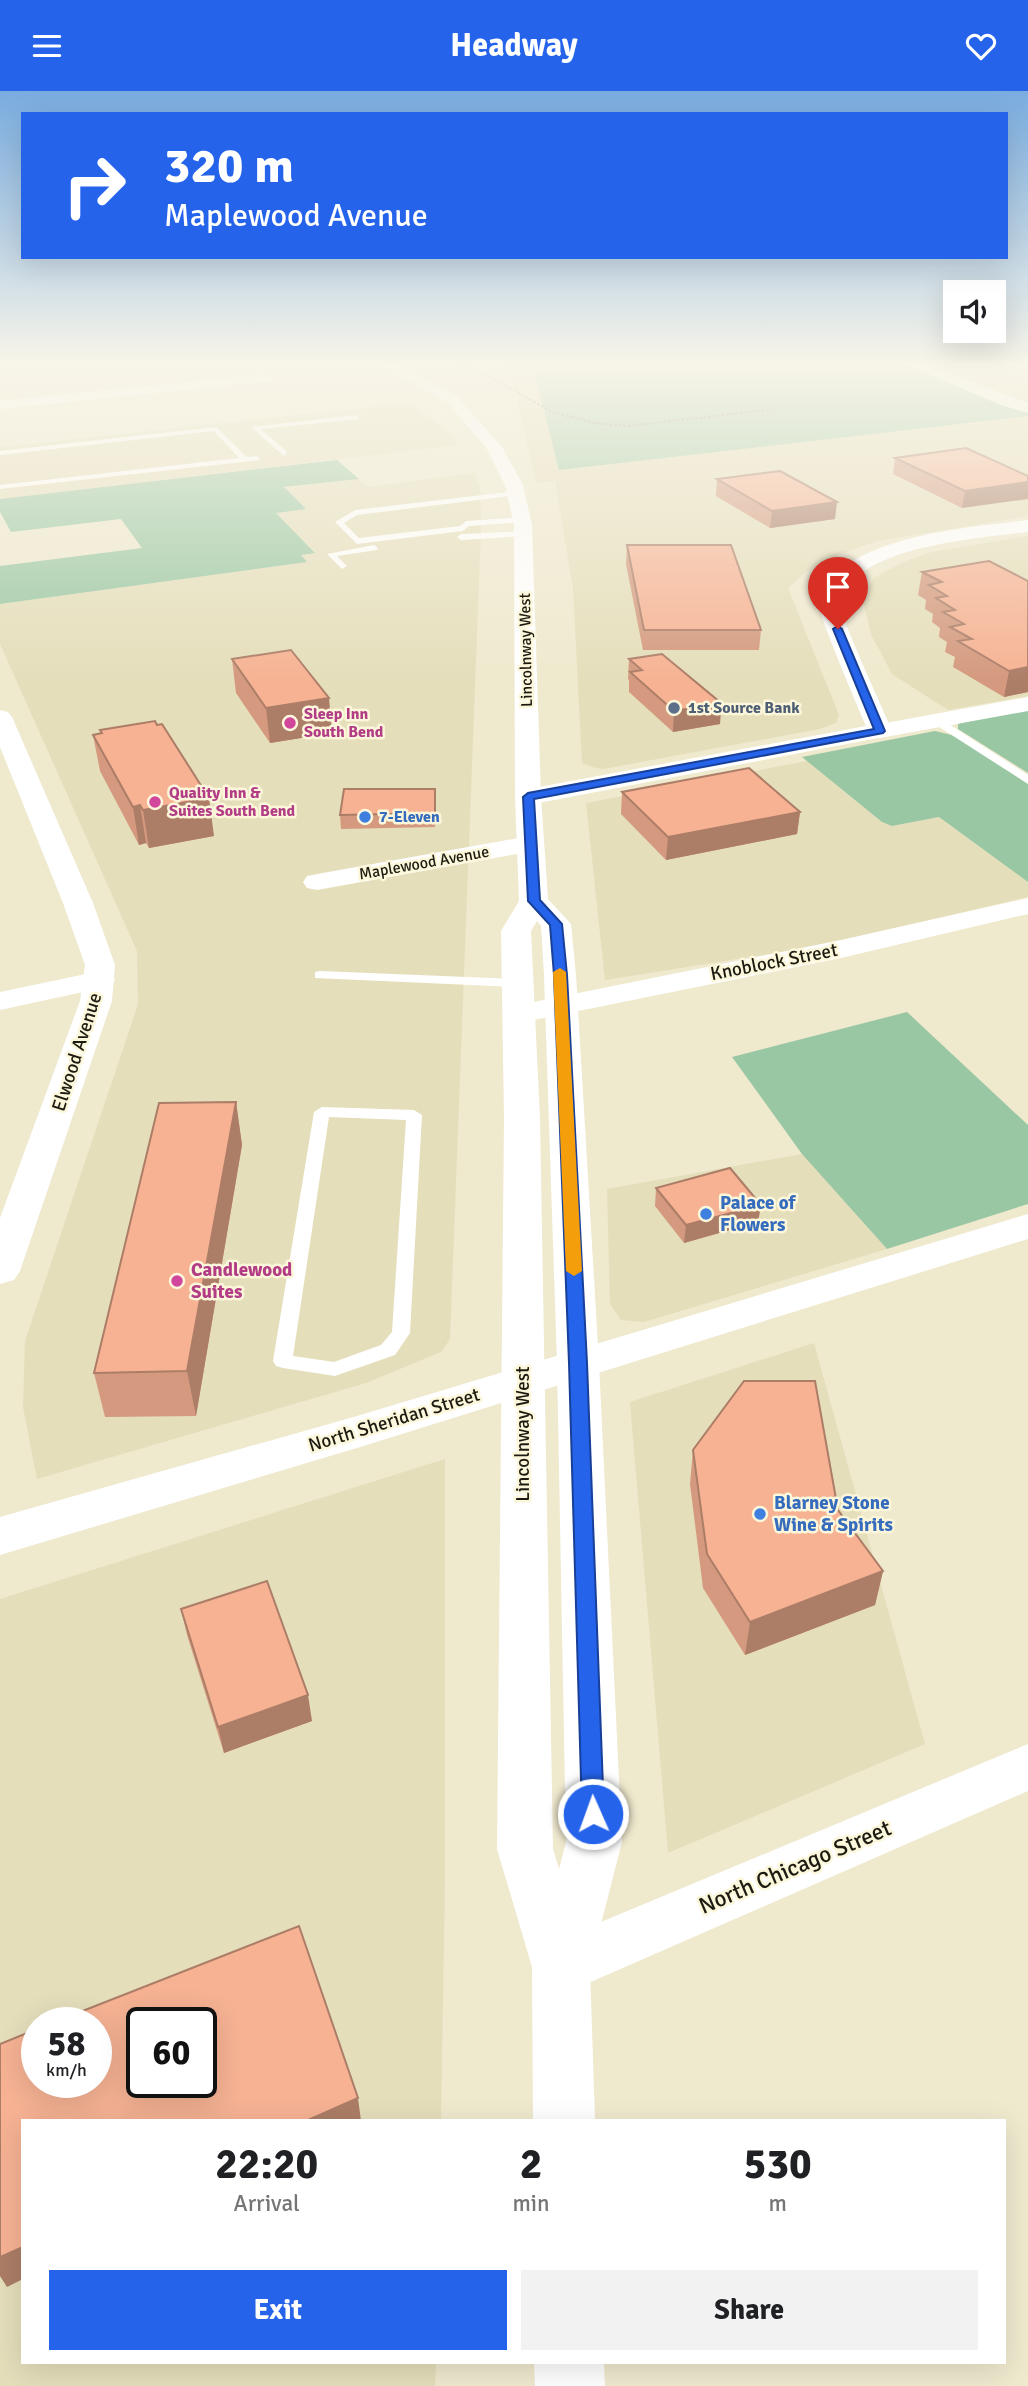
<!DOCTYPE html>
<style>
:root{--surface:#fff;--page:#f2f2f2;--text:#202124;--muted:#757577;--accent:#2563eb}
body{margin:0;font-family:Signika,sans-serif;background:var(--page);color:var(--text);height:100vh;display:flex;flex-direction:column;font-size:26px;white-space:nowrap}
*{box-sizing:border-box;margin:0}
p{font-size:23px;color:var(--muted)}
.icon{flex:none;width:38px;height:38px;fill:none;stroke:currentColor;stroke-width:2;stroke-linecap:round;stroke-linejoin:round}
.map{position:relative;flex:1;overflow:hidden}
.panel{position:absolute;left:21px;top:2028px;width:985px;height:245px;display:flex;flex-direction:column;background:var(--surface);border-radius:0px;box-shadow:0 7px 28px #0002}
.panel>*{flex:none}
.hud{position:absolute;left:21px;top:21px;width:987px;height:147px;border-radius:0px;box-shadow:0 7px 28px #0002;background:#2563eb;color:#fff;overflow:hidden}
.fabs{position:absolute;left:943px;top:189px;display:grid;gap:14px}
.fabs a{display:grid;place-items:center;width:63px;height:63px;border-radius:0px;background:var(--surface);box-shadow:0 7px 28px #0002;font-size:35px}
.speed{position:absolute;left:21px;top:1916px;display:flex;gap:14px;font-size:35px;font-weight:700;text-align:center}
.speed>*{display:grid;place-content:center;width:91px;height:91px;border-radius:50%;background:var(--surface);box-shadow:0 7px 28px #0002;line-height:1}
.speed small{font-size:18px;font-weight:400}
.speed .limit{border:4px solid #111;border-radius:10px;background:#fff;color:#111}
.pin{position:absolute;display:grid;place-items:center;width:60px;height:60px;color:#fff;margin:-72px -30px;border-radius:50% 50% 50% 0;rotate:-45deg;box-shadow:0 0 7px #0007}
.pin .icon{rotate:45deg}
.me{position:absolute;width:77px;margin:-38px;rotate:358deg;stroke-linejoin:round;filter:drop-shadow(0 0 5px #0008)}
.turn{display:flex;align-items:center;gap:24px;height:147px;padding:0 28px;font-size:32px}
.turn .icon{width:91px;height:91px;stroke-width:2.5}
.turn b{display:block;font-size:49px;line-height:60px}
.eta{display:flex;justify-content:space-evenly;align-items:center;height:119px;text-align:center}
.eta b{font-size:42px;font-weight:800;line-height:49px}
.primary-button{display:flex;gap:14px;margin-top:auto;padding:14px 28px}
.primary-button a{flex:1;height:80px;border-radius:0px;background:var(--accent);color:#fff;font-size:28px;font-weight:800;line-height:80px;text-align:center}
.primary-button a+a{background:var(--page);color:var(--text)}
header{display:flex;justify-content:space-between;align-items:center;height:91px;padding:0 28px;background:var(--accent);color:#fff;font-size:32px;font-weight:800}
.map>svg:first-child{display:block}
</style>
<header><svg class="icon" aria-label="menu" viewBox="0 0 24 24"><path d="M4 6h16M4 12h16M4 18h16"/></svg>Headway<svg class="icon" aria-label="heart" viewBox="0 0 24 24"><path d="M12 20l-8-8c-3-5 5-10 8-4 3-6 11-1 8 4z"/></svg></header>
<div class="map">
<svg width="1028" height="2295" viewBox="0 0 1028 2295">
<rect width="100%" height="100%" fill="#efe9ce"/>
<path fill="#e5debb" fill-rule="evenodd" d="M508 271H1028V425L877 450 836 465 806 481 788 497 839 624 836 632 820 638 603 678 592 676 582 672 573 498 555 390 536 392Z
M410 312 445 338 458 354 0 408V356Z
M475 382 480 396 481 440 450 1248 441 1261 366 1292 37 1388 23 1316 25 1250 138 913 137 860 0 553V513L307 471 300 464 315 461 276 422 305 417 283 397 359 388 368 396Z
M1028 445V605L948 619 892 583 871 543 862 506 874 487 903 471 932 461Z
M807 670 882 731 893 735 939 726 1028 791V806L813 856 605 889 586 712Z
M802 1063 887 1158 644 1231 621 1229 610 1213 607 1098Z
M814 1252 925 1653 668 1762 630 1311Z
M445 1368V1786L441 2030H23V2272H436L435 2295H0V1508ZM37 1932H96V1992H37ZM142 1932H201V1992H142Z"/>
<path fill="#9ac7a3" d="M532 271H908L1028 319V325L559 379Z
M337 369 359 388 284 396 306 418 276 422 315 462 301 464 307 471 0 513V475L142 457 121 428 11 441 0 421V408Z
M1028 619V682L958 638V633L964 631Z
M935 640 956 645 1028 692V791L939 726 892 735 882 731 802 666Z
M907 921 1028 1034V1113L887 1158 802 1063 732 966Z"/>
<g fill="none" stroke-linecap="round" stroke-linejoin="round">
<path stroke="#94907d" stroke-width="2" stroke-dasharray="2.5 2" stroke-linecap="butt" d="M448 271 482 281 552 321 594 332 628 335 775 318"/>
<path fill="#fff" fill-rule="evenodd" d="M356 324 359 328 261 338 287 361 284 365 251 336Z
M216 336 247 366 257 365 260 369 0 398V394L239 367 214 340 0 364V360Z
M516 400 519 404 357 424 344 432 359 447 460 435 466 430 525 426 522 431 469 435 463 440 357 453 335 431 355 419Z
M523 440 526 445 461 449 457 446 461 443Z
M374 454 378 457 377 459 337 465 347 475 342 478 327 463Z
M933 628H941L1028 684V693L933 632Z
M320 880 518 888 525 892 518 896 315 887V881Z
M322 1016 414 1019 422 1024 410 1242 395 1264 335 1285 283 1277 276 1275 273 1270 314 1021ZM329 1026 406 1029 392 1241 381 1254 334 1271 293 1265Z"/>
<path fill="#fff" fill-rule="evenodd" d="M266 283 273 287 271 290 0 318V310Z
M1028 606V620L880 647 872 645 868 640 872 635 880 633Z
M530 745 539 747 543 753 539 759 317 799 307 797 303 791 307 785 317 783Z
M1028 807V823L841 867 519 932 508 930 504 923 508 916 519 914 841 849Z
M100 880 111 883 115 889 111 895 0 919V901Z
M1028 1653V1700L561 1904 541 1896 533 1876 541 1856Z"/>
<path fill="#fff" fill-rule="evenodd" d="M900 271H919L1028 312V322L1001 314Z
M1028 429V441C982 447 845 455 841 516 840 526 885 622 892 640L889 645 528 714 519 712 515 706 519 700 528 698 866 635C859 618 819 526 820 516 827 445 974 436 1028 429Z
M0 619 8 621 12 626 93 812 115 874 112 910 20 1180 14 1189 0 1193V1127L80 910 85 874 63 812 0 656Z
M1028 1123V1148L357 1357 0 1464V1426L357 1325Z"/>
<path fill="#fff" fill-rule="evenodd" d="M375 271H392L457 305 502 356 523 394 532 434 541 706 548 808 571 833 576 884 599 1272 622 1751 590 1876 595 2030H533L532 1876 497 1758 504 1027 501 840 519 810 515 706 514 434 505 394 487 358 447 311ZM537 830 541 835 544 884 557 1272 566 1751 559 1778 553 1758 540 1027 531 840Z
M534 2272H604L605 2295H535Z"/>
</g>
<path fill="#d4997e" d="M895 367 1028 385 962 417 893 383Z
M717 388 835 428 770 437 716 405Z
M627 454 761 539 759 559H643L626 473Z
M922 481 1028 490V601L1004 606 953 576 955 566 945 561 947 551 939 546 940 537 932 531 933 523 925 518 926 509 918 504Z
M232 568 332 642 270 652 236 602Z
M629 568 721 612 720 633 673 641 629 601V589L628 588Z
M100 639 214 745 149 757 146 752 139 754 100 680 93 644 100 642Z
M435 698V736L341 738 340 724Z
M622 701 800 721 797 743 666 769 621 723Z
M236 1011 242 1054 196 1325 105 1326 94 1282Z
M656 1097 761 1114 758 1131 684 1152 655 1115Z
M693 1359 838 1419 883 1480 875 1514 745 1564 703 1497 690 1393Z
M181 1518 312 1630 224 1662 187 1544Z"/>
<path fill="#ac7d67" d="M1028 391V408L962 417 965 400Z
M837 411 835 428 770 437 772 420Z
M1028 576V601L1004 606 1009 580Z
M329 607 332 642 270 652 266 617Z
M721 612 720 633 673 641 674 620Z
M209 707 214 745 149 757 143 719Z
M140 714 146 752 139 754 133 716Z
M800 721 797 743 666 769 668 746Z
M236 1011 242 1054 196 1325 187 1280Z
M761 1114 758 1131 684 1152 686 1134Z
M883 1480 875 1514 745 1564 750 1531Z
M308 1604 312 1630 224 1662 218 1636Z
M358 2007 361 2030H306Z
M23 2156V2188L7 2196 0 2185V2166Z"/>
<path fill="#f6b293" stroke="#ac7d67" stroke-width="2" fill-rule="evenodd" d="M966 357 1028 385V391L965 400 895 367Z
M780 380 837 411 772 420 717 388Z
M627 454H731L761 539H644Z
M989 470 1028 490V576L1009 580 958 550 972 548 950 536 964 533 943 521 955 519 936 507 947 505 929 494 942 491 922 481Z
M291 559 329 607 266 617 232 568Z
M662 563 721 612 674 620 630 581 642 579 629 568Z
M155 630 157 634 162 633 209 707 143 719 140 714 133 716 93 644 102 642 100 639Z
M749 677 800 721 668 746 622 701Z
M344 698H435V722L340 724Z
M236 1011 187 1280 94 1282 159 1012Z
M730 1077 761 1114 686 1134 656 1097Z
M744 1290H815L838 1419 883 1480 750 1531 707 1463 693 1359Z
M267 1490 308 1604 218 1636 181 1518Z
M299 1835 358 2007 306 2030H23V2156L0 2166V1953L37 1938V1992H96V1932H52ZM142 1932H201V1992H142Z"/>
<linearGradient id="sky" x2="0" y2="1"><stop stop-color="#79ace0"/><stop offset="0.46" stop-color="#f8f5e9"/><stop offset="1" stop-color="#f8f5e9" stop-opacity="0"/></linearGradient>
<rect width="1028" height="592" fill="url(#sky)"/>
<path fill="#2563eb" stroke="#184099" stroke-width="2" d="M838 535 842 538 885 640 883 642 534 708 540 809 562 833 567 884 587 1272 604 1723 601 1731 593 1734 585 1731 582 1723 569 1272 554 884 550 834 528 810 523 706 528 702 874 638 833 538Z"/>
<path fill="#f59e0b" d="M560 877 566 881 582 1180 574 1185 566 1180 553 881Z"/>
<circle fill="#5c6f8a" stroke="#fcf7db" stroke-width="2.5" cx="674" cy="617" r="7"/>
<g fill="#d1479c" stroke="#fcf7db" stroke-width="2.5">
<circle cx="290" cy="632" r="7"/>
<circle cx="155" cy="711" r="7"/>
<circle cx="177" cy="1190" r="7"/>
</g>
<g fill="#3f7fe0" stroke="#fcf7db" stroke-width="2.5">
<circle cx="365" cy="726" r="7"/>
<circle cx="706" cy="1123" r="7"/>
<circle cx="760" cy="1423" r="7"/>
</g>
<g text-anchor="middle" dominant-baseline="central" stroke-width="5" stroke-linejoin="round" paint-order="stroke">
<g font-size="16" fill="#1d1b11" stroke="#fcf7db">
<text transform="translate(526 559) rotate(-91)">Lincolnway West</text>
<text transform="translate(424 772) rotate(-10)">Maplewood Avenue</text>
</g>
<g font-size="16" font-weight="bold" fill="#4e5e75" stroke="#fcf7db" text-anchor="start">
<text x="688" y="617">1st Source Bank</text>
</g>
<g font-size="16" font-weight="bold" fill="#b23c85" stroke="#fcf7db" text-anchor="start">
<text x="304" y="623">Sleep Inn<tspan x="304" dy="18">South Bend</tspan></text>
<text x="169" y="702">Quality Inn &amp;<tspan x="169" dy="18">Suites South Bend</tspan></text>
</g>
<g font-size="16" font-weight="bold" fill="#366cbe" stroke="#fcf7db" text-anchor="start">
<text x="379" y="726">7-Eleven</text>
</g>
<g font-size="19" fill="#1d1b11" stroke="#fcf7db">
<text transform="translate(774 871) rotate(-11)">Knoblock Street</text>
<text transform="translate(77 961) rotate(-72)">Elwood Avenue</text>
<text transform="translate(394 1329) rotate(-17)">North Sheridan Street</text>
<text transform="translate(523 1343) rotate(-90)">Lincolnway West</text>
</g>
<g font-size="19" font-weight="bold" fill="#366cbe" stroke="#fcf7db" text-anchor="start">
<text x="720" y="1112">Palace of<tspan x="720" dy="22">Flowers</tspan></text>
<text x="774" y="1412">Blarney Stone<tspan x="774" dy="22">Wine &amp; Spirits</tspan></text>
</g>
<g font-size="19" font-weight="bold" fill="#b23c85" stroke="#fcf7db" text-anchor="start">
<text x="191" y="1179">Candlewood<tspan x="191" dy="22">Suites</tspan></text>
</g>
<g font-size="23" fill="#1d1b11" stroke="#fcf7db">
<text transform="translate(795 1776) rotate(-23)">North Chicago Street</text>
</g>
</g>
</svg>
<div class="fabs">
<a><svg class="icon" aria-label="sound" viewBox="0 0 24 24"><path d="M4 9h4l5-4v14l-5-4H4zM17 9q2 3 0 6"/></svg></a>
</div>
<div class="speed"><div>58<small>km/h</small></div><div class="limit">60</div></div>
<div class="pin" style="left:838px;top:538px;background:#d93025"><svg class="icon" aria-label="arrive" viewBox="0 0 24 24"><path d="M6 21V4h12l-3 4 3 4H6"/></svg></div>
<svg class="me" style="left:593px;top:1723px" viewBox="-20 -20 40 40"><circle r="17" fill="#2563eb" stroke="#fff" stroke-width="3"/><path d="M0-11L8 9 0 5-8 9z" fill="#fff"/></svg>
<div class="hud">
<div class="turn"><svg class="icon" aria-label="right" viewBox="0 0 24 24"><path d="M7 20v-9h11M14 6l5 5-5 5"/></svg><div><b>320 m</b>Maplewood Avenue</div></div>
</div>
<section class="panel">
<div class="eta">
<div><b>22:20</b><p>Arrival</p></div>
<div><b>2</b><p>min</p></div>
<div><b>530</b><p>m</p></div>
</div>
<div class="primary-button"><a>Exit</a><a>Share</a></div>
</section>
</div>
